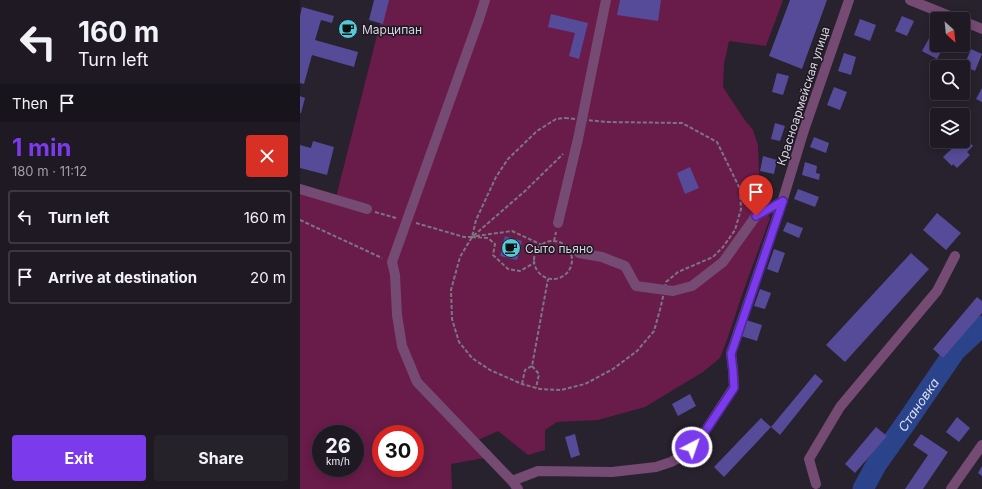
<!DOCTYPE html>
<meta charset="utf-8">
<style>
:root{--surface:#1e1922;--page:#26222a;--text:#f1f3f6;--muted:#a1a0a5;--line:#3c3840;--accent:#7c3aed}
body{margin:0;font-family:Inter,sans-serif;background:var(--page);color:var(--text);height:100vh;display:flex;flex-direction:column;font-size:15px;white-space:nowrap}
*{box-sizing:border-box;margin:0}
p{font-size:13px;color:var(--muted)}
.icon{flex:none;width:22px;height:22px;fill:none;stroke:currentColor;stroke-width:2;stroke-linecap:round;stroke-linejoin:round}
.map{position:relative;flex:1;overflow:hidden}
.sheet{display:flex;flex-direction:column;background:var(--surface);width:300px}
.sheet>*{flex:none}
.top-card{background:#1e1922;color:var(--text);overflow:hidden}
.needle{width:26px;rotate:153deg}
.fabs{position:absolute;left:630px;top:12px;display:grid;gap:8px}
.fabs a{display:grid;place-items:center;width:40px;height:40px;border-radius:4px;background:var(--surface);box-shadow:0 2px 10px #0003,0 0 0 1px var(--line);font-size:20px}
.speed{position:absolute;left:12px;top:425px;display:flex;gap:8px;font-size:20px;font-weight:700;text-align:center}
.speed>*{display:grid;place-content:center;width:52px;height:52px;border-radius:50%;background:var(--surface);box-shadow:0 2px 10px #0003,0 0 0 1px var(--line);line-height:1}
.speed small{font-size:10px;font-weight:400}
.speed .limit{border:6px solid #d22;background:#fff;color:#111}
.pin{position:absolute;display:grid;place-items:center;width:34px;height:34px;color:#fff;margin:-41px -17px;border-radius:50% 50% 50% 0;rotate:-45deg;box-shadow:0 0 4px #0007}
.pin .icon{rotate:45deg}
.me{position:absolute;width:44px;margin:-22px;rotate:41deg;stroke-linejoin:round;filter:drop-shadow(0 0 3px #0008)}
.turn{display:flex;align-items:center;gap:14px;height:84px;padding:0 12px;font-size:18px}
.turn .icon{width:52px;height:52px;stroke-width:2.5}
.turn b{display:block;font-size:28px;line-height:34px}
.then{display:flex;align-items:center;height:38px;padding:0 12px;background:#0003;gap:8px;font-size:15px}
.round{display:grid;place-items:center;flex:none;width:42px;height:42px;border-radius:4px;background:var(--page)}
.summary{display:flex;align-items:center;justify-content:space-between;height:68px;padding:0 12px}
h1{font-size:24px;font-weight:700;line-height:30px;color:var(--accent)}
.primary-button{display:flex;gap:8px;margin-top:auto;padding:8px 12px}
.primary-button a{flex:1;height:46px;border-radius:4px;background:var(--accent);color:#fff;font-size:16px;font-weight:700;line-height:46px;text-align:center}
.primary-button a+a{background:var(--page);color:var(--text)}
ul{padding:0;list-style:none}
li{display:flex;align-items:center;gap:12px;height:54px;margin:0 8px 6px;padding:0 4px;border:2px solid var(--line);border-radius:4px}
li div{flex:1}
li b{display:block;font-size:15px}
li em{font-style:normal}
main{display:flex;flex:1;min-height:0}
.map>svg:first-child{display:block}
</style>
<main>
<section class="sheet">
<div class="top-card">
<div class="turn"><svg class="icon" aria-label="left" viewBox="0 0 24 24"><path d="M17 20v-9H6M10 6l-5 5 5 5"/></svg><div><b>160 m</b>Turn left</div></div>
<div class="then">Then<svg class="icon" aria-label="arrive" viewBox="0 0 24 24"><path d="M6 21V4h12l-3 4 3 4H6"/></svg></div>
</div>
<div class="summary"><div><h1>1 min</h1><p>180 m · 11:12</p></div><a class="round" style="background:#d93025;color:#fff"><svg class="icon" aria-label="close" viewBox="0 0 24 24"><path d="M6 6l12 12M18 6L6 18"/></svg></a></div>
<ul>
<li><svg class="icon" aria-label="left" viewBox="0 0 24 24"><path d="M17 20v-9H6M10 6l-5 5 5 5"/></svg><div><b>Turn left</b></div><em>160 m</em></li>
<li><svg class="icon" aria-label="arrive" viewBox="0 0 24 24"><path d="M6 21V4h12l-3 4 3 4H6"/></svg><div><b>Arrive at destination</b></div><em>20 m</em></li>
</ul>
<div class="primary-button"><a>Exit</a><a>Share</a></div>
</section>
<div class="map">
<svg width="682" height="489" viewBox="0 0 682 489">
<rect width="100%" height="100%" fill="#28212e"/>
<path fill="#691b49" fill-rule="evenodd" d="M86 0H483L466 46 429 41 424 64 423 87 444 119 453 130 458 145 460 198 465 204 466 211 470 218 443 292 427 340 420 358 403 372 345 407 298 420 257 422 245 430V450L228 455 198 431 176 441 184 458 151 464 152 489H0V189L36 197ZM21 434H55V468H21ZM81 434H115V468H81Z"/>
<g fill="none" stroke-linecap="round" stroke-linejoin="round">
<path stroke="#2b438a" stroke-width="21" id="s1" d="M563 489 576 465 605 424 655 351 682 326"/>
</g>
<path fill="#564b98" d="M74 0H89L83 24 69 20Z
M320 0H361L358 21 317 15Z
M490 0H527L502 69 469 56Z
M2 7 34 16 32 23 21 20 15 40 58 52 54 67 12 55 4 84 0 83V16Z
M251 14 288 23 279 59 269 56 275 33 248 27Z
M602 16 614 21 607 36 595 31Z
M560 19 576 25 570 41 554 35Z
M633 31 637 34V45H645L637 59 622 51Z
M671 49 682 54 675 71 664 66Z
M544 53 556 57 551 75 538 71Z
M477 73 489 76 483 95 472 92Z
M534 87 547 92 540 110 527 105Z
M682 88V102L676 99Z
M0 96 5 98 1 113H0Z
M475 123 485 126 480 141 471 139Z
M514 137 529 143 526 153 510 147Z
M665 137 673 146 667 152 670 155 657 168 653 164 652 166 643 157 660 141H663V138Z
M13 141 34 147 27 175 0 168V145L11 148Z
M463 156 477 160 474 174 460 171Z
M505 162 517 166 516 173 520 174 519 180 502 175Z
M390 167 399 188 385 194 377 173Z
M498 189 519 197 515 207 494 199Z
M637 213 661 233 646 250 623 230Z
M487 222 503 228 499 238 483 231Z
M205 236 222 241 217 260 200 256Z
M474 249 485 253 478 273 467 269Z
M611 253 629 269 545 362 526 345Z
M460 289 471 293 465 309 454 306Z
M677 297 682 301V313L643 358 633 349Z
M446 320 462 325 457 341 441 336Z
M515 374 523 381 480 435 471 427 424 477 414 467 461 418 471 427Z
M390 394 396 406 378 416 372 404Z
M657 417 670 428 659 442 646 432Z
M576 427 587 436 555 473 545 464Z
M275 434 280 455 271 458 265 437Z
M621 434 648 452 623 489H605L628 455 613 445Z
M682 466V476L678 473Z"/>
<g fill="none" stroke-linecap="round" stroke-linejoin="round">
<path stroke="#7c7681" stroke-width="2" stroke-dasharray="4 2" stroke-linecap="butt" d="M265 118 307 122 382 123 417 142 440 189 441 209 435 230 423 247 413 257 378 272 366 282 361 306 354 331 337 351 313 369 285 384 261 390 240 389 222 384 190 370 172 358 159 342 152 319 151 290 160 257 172 237 176 220 196 177 208 159 237 131 256 119Z
M75 212 96 218
M0 220 82 258
M116 223 164 237H172L225 191 263 154
M176 236 212 231 242 245
M172 237 188 238 195 244 193 255 208 269 220 271 234 263
M254 241 256 232
M234 260a19 19 0 1 1 38 0a19 19 0 1 1-38 0Z
M232 366 239 374 236 388
M222 384 225 370 232 366 248 279"/>
<path stroke="#754a73" stroke-width="10" d="M185 0 179 19 92 262 95 275 97 315 102 346 117 382 212 481 218 489
M610 0 657 19
M663 21 682 29
M0 189 67 209
M258 223 278 139 306 0
M279 253 302 257 325 266 336 286 373 291 392 286 423 262 456 216 483 201
M212 481 238 471 312 472 356 467 371 462 384 455 400 439 434 387 433 370 431 353 480 209 504 130 549 0
M516 484 509 459 540 407 637 291 655 256
M651 489 682 445"/>
</g>
<g fill="none" stroke-linecap="round" stroke-linejoin="round">
<g stroke="#51269a" stroke-width="10">
<path id="route" d="M392 447 400 439 434 388 433 370 431 354 483 201 456 216"/>
</g>
<use href="#route" stroke="#7c3aed" stroke-width="7"/>
</g>
<defs>
<g id="cafe-disc" transform="scale(1)"><circle r="9.5" fill="#52cbd9" stroke="#1e1824"/><path d="M-5.5-4.5H6V0H3Q3 3.5 0 3.5H-2.5Q-5.5 3.5-5.5 0ZM3-3.2v2h1.7v-2ZM-6 4.5H4V6H-6Z" fill="#111"/></g>
</defs>
<g fill-rule="evenodd">
<use href="#cafe-disc" x="48" y="29"/>
<use href="#cafe-disc" x="211" y="248"/>
</g>
<g text-anchor="middle" dominant-baseline="central" stroke-width="3" stroke-linejoin="round" paint-order="stroke">
<g font-size="12" fill="#d8d3dc" stroke="#1e1824" text-anchor="start">
<text x="62" y="29">Марципан</text>
<text x="225" y="248">Сыто пьяно</text>
</g>
<g font-size="12" fill="#d8d3dc" stroke="#1e1824">
<text transform="translate(503 96) rotate(-72)">Красноармейская улица</text>
</g>
<g font-size="13" font-style="italic" fill="#d6dff4" stroke="#1e1824">
<text stroke="none"><textPath href="#s1" startOffset="101">Становка</textPath></text>
</g>
</g>
</svg>
<div class="fabs">
<a><svg class="needle" viewBox="-14 -14 28 28"><path d="M0-13l5 13h-10z" fill="#e53935"/><path d="M0 13l5-13h-10z" fill="#a1a0a5"/></svg></a>
<a><svg class="icon" aria-label="search" viewBox="0 0 24 24"><circle cx="10" cy="10" r="6"/><path d="M15 15l6 6"/></svg></a>
<a><svg class="icon" aria-label="layers" viewBox="0 0 24 24"><path d="M12 4l9 5-9 5-9-5zM3 14l9 5 9-5"/></svg></a>
</div>
<div class="speed"><div>26<small>km/h</small></div><div class="limit">30</div></div>
<div class="pin" style="left:456px;top:216px;background:#d93025"><svg class="icon" aria-label="arrive" viewBox="0 0 24 24"><path d="M6 21V4h12l-3 4 3 4H6"/></svg></div>
<svg class="me" style="left:392px;top:447px" viewBox="-20 -20 40 40"><circle r="17" fill="#7c3aed" stroke="#fff" stroke-width="3"/><path d="M0-11L8 9 0 5-8 9z" fill="#fff"/></svg>
</div>
</main>
